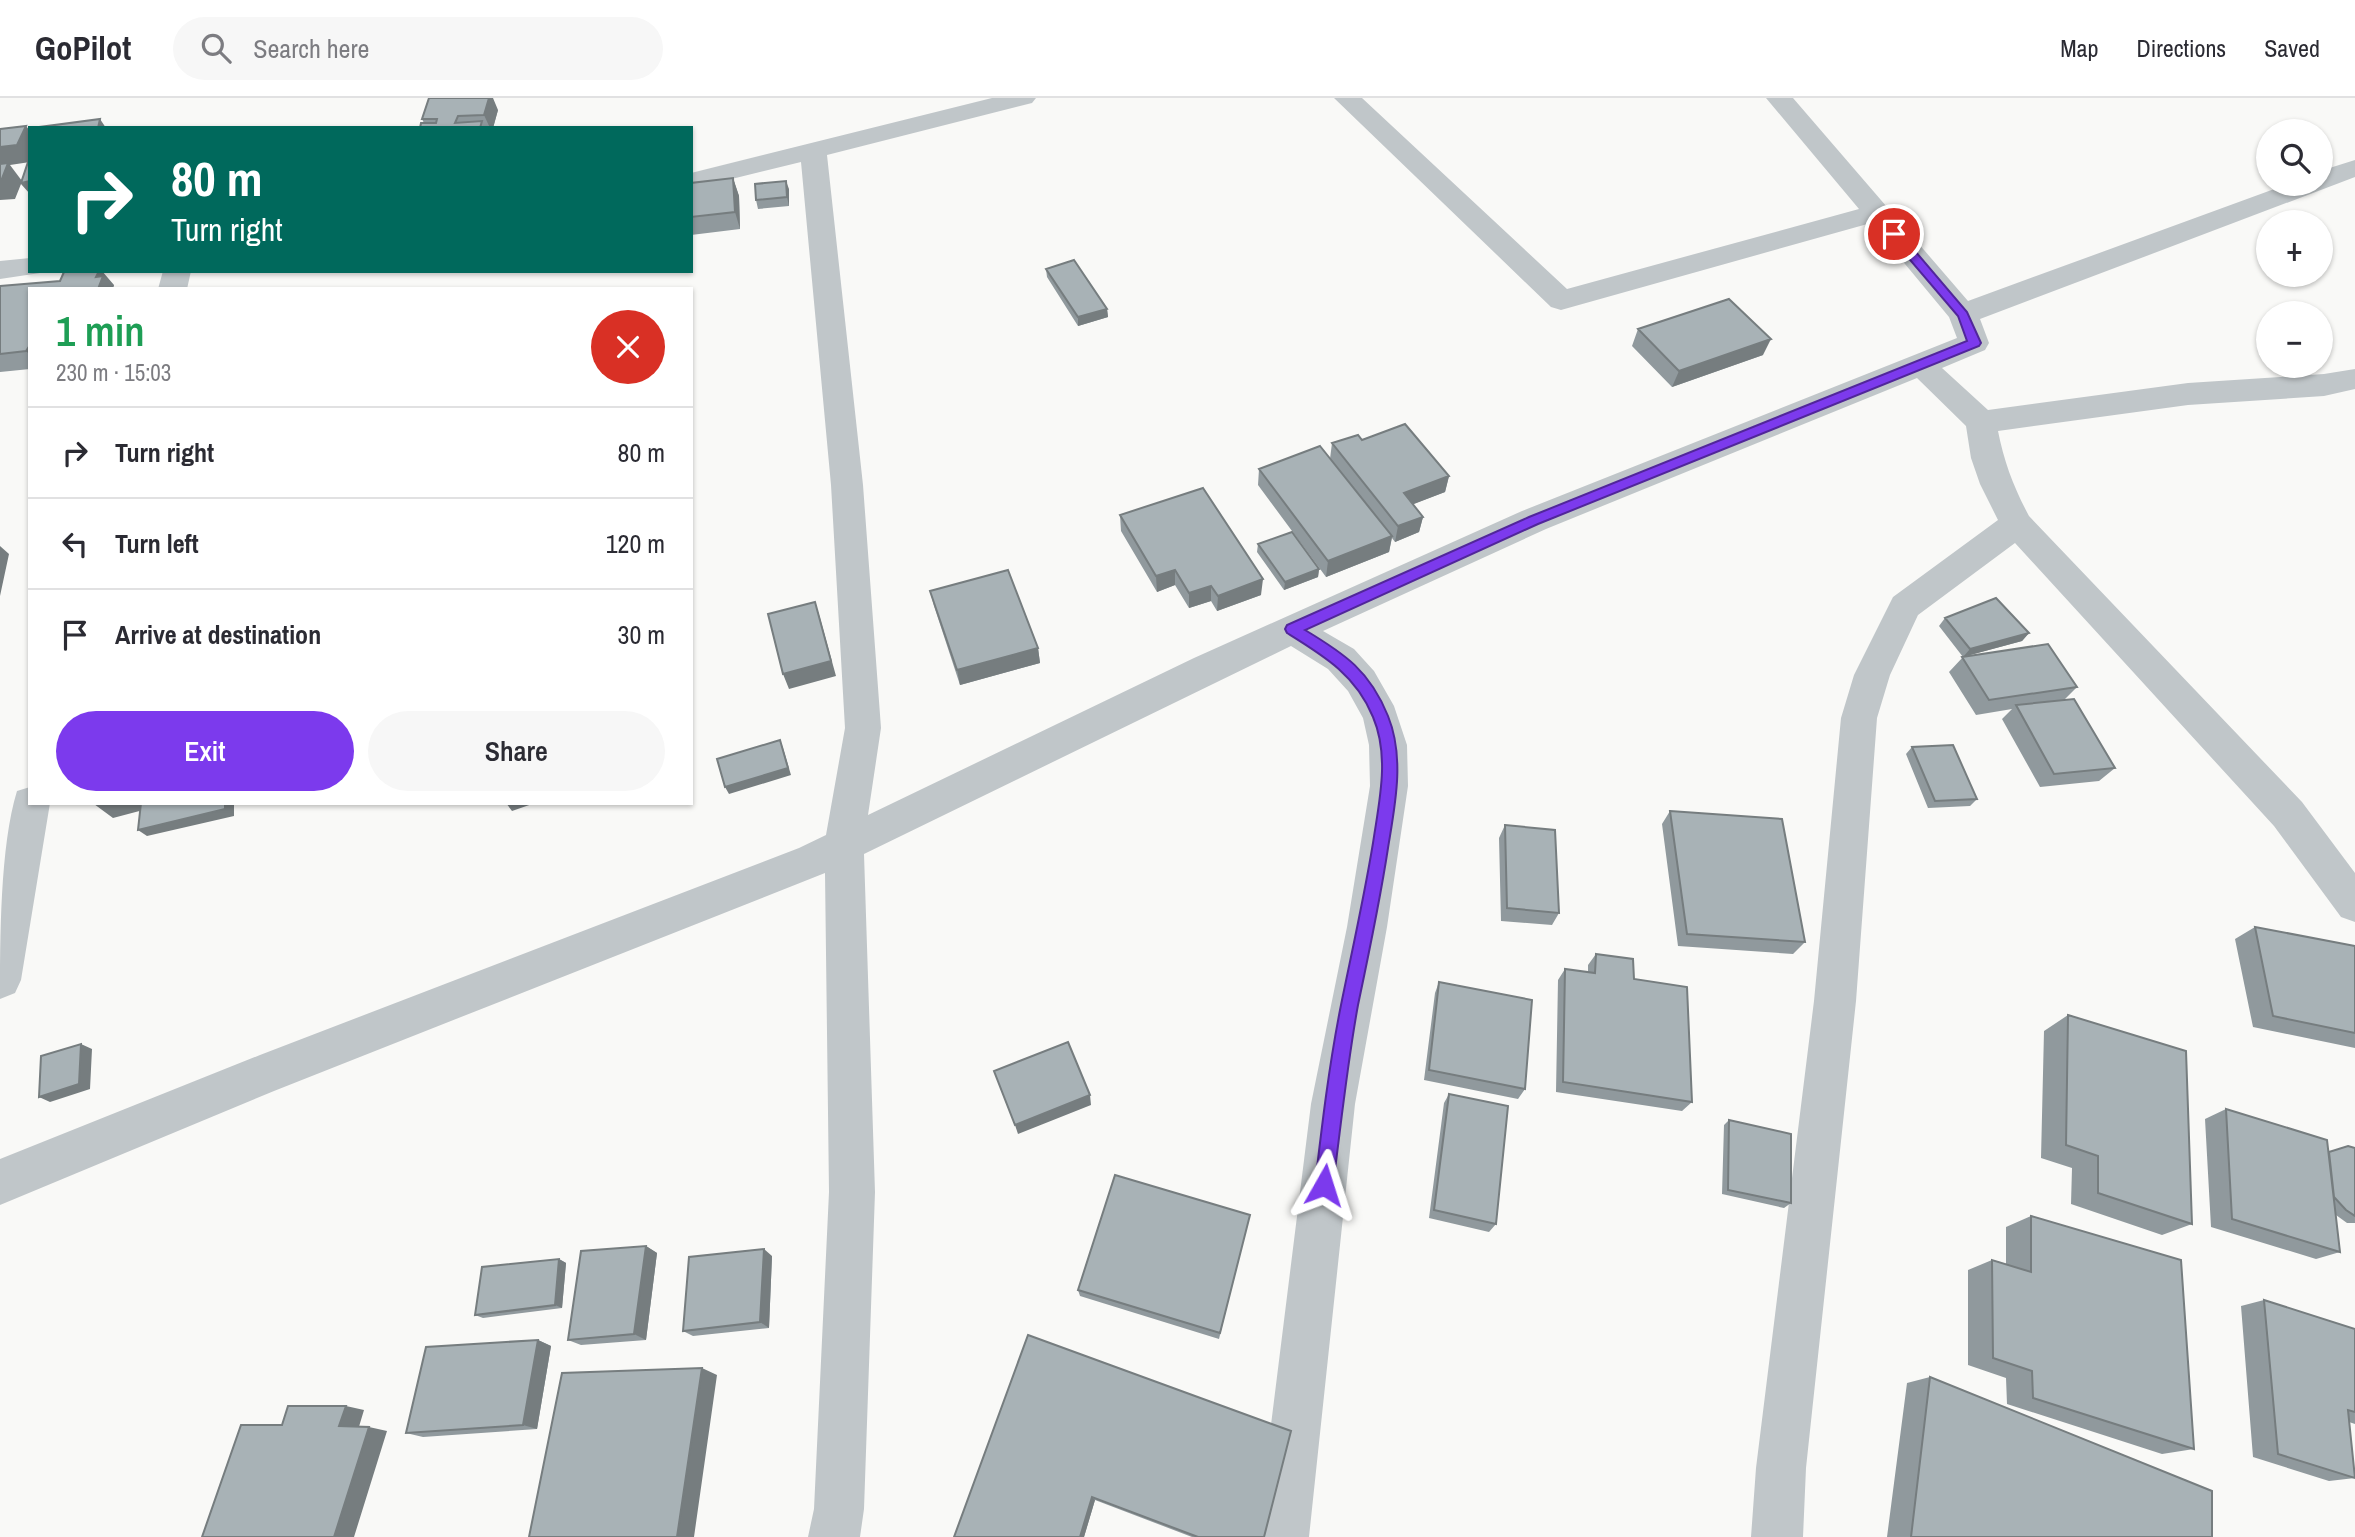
<!DOCTYPE html>
<meta charset="utf-8">
<style>
:root{--surface:#fff;--page:#f7f7f7;--text:#2b2b33;--muted:#7c7c81;--line:#e1e1e2;--accent:#7c3aed}
body{margin:0;font-family:"Archivo Narrow",sans-serif;background:var(--page);color:var(--text);height:100vh;display:flex;flex-direction:column;font-size:26px;white-space:nowrap}
*{box-sizing:border-box;margin:0}
p{font-size:23px;color:var(--muted)}
.icon{flex:none;width:38px;height:38px;fill:none;stroke:currentColor;stroke-width:2;stroke-linecap:round;stroke-linejoin:round}
.map{position:relative;flex:1;overflow:hidden}
.side{position:absolute;left:28px;top:189px;width:665px;height:518px;display:flex;flex-direction:column;background:var(--surface);border-radius:0px;box-shadow:0 2px 5px #0004}
.side>*{flex:none}
.top-card{position:absolute;left:28px;top:28px;width:665px;height:147px;border-radius:0px;box-shadow:0 2px 5px #0004;background:#00695c;color:#fff;overflow:hidden}
.fabs{position:absolute;left:2256px;top:21px;display:grid;gap:14px}
.fabs a{display:grid;place-items:center;width:77px;height:77px;border-radius:50%;background:var(--surface);box-shadow:0 2px 5px #0004;font-size:35px}
.pin{position:absolute;display:grid;place-items:center;width:60px;height:60px;color:#fff;margin:-30px;border:4px solid #fff;border-radius:50%;box-shadow:0 2px 7px #0007}
.me{position:absolute;width:77px;margin:-38px;rotate:6deg;stroke-linejoin:round;filter:drop-shadow(0 0 5px #0008)}
.turn{display:flex;align-items:center;gap:24px;height:147px;padding:0 28px;font-size:32px}
.turn .icon{width:91px;height:91px;stroke-width:2.5}
.turn b{display:block;font-size:49px;line-height:60px}
.round{display:grid;place-items:center;flex:none;width:74px;height:74px;border-radius:37px;background:var(--page)}
.headline{display:flex;align-items:center;justify-content:space-between;height:119px;padding:0 28px}
h1{font-size:42px;font-weight:600;line-height:52px;color:#1e9e55}
.primary-button{display:flex;gap:14px;margin-top:auto;padding:14px 28px}
.primary-button a{flex:1;height:80px;border-radius:42px;background:var(--accent);color:#fff;font-size:28px;font-weight:600;line-height:80px;text-align:center}
.primary-button a+a{background:var(--page);color:var(--text)}
ul{padding:0;list-style:none}
li{display:flex;align-items:center;gap:21px;height:91px;padding:0 28px;border-top:2px solid var(--line)}
li div{flex:1}
li b{display:block;font-size:26px}
li em{font-style:normal}
header{display:flex;align-items:center;gap:42px;box-sizing:border-box;height:98px;padding:0 35px;background:var(--surface);border-bottom:2px solid var(--line)}
header strong{font-size:33px}
nav{display:flex;gap:38px;margin-inline-start:auto;font-size:24px}
.search{width:490px;height:63px;background:var(--page);display:flex;align-items:center;gap:18px;box-sizing:border-box;padding:0 24px;border-radius:38px;color:var(--muted);font-size:26px}
.map>svg:first-child{display:block}
</style>
<header>
<strong>GoPilot</strong>
<div class="search"><svg class="icon" aria-label="search" viewBox="0 0 24 24"><circle cx="10" cy="10" r="6"/><path d="M15 15l6 6"/></svg>Search here</div>
<nav><a>Map</a><a>Directions</a><a>Saved</a></nav>
</header>
<div class="map">
<svg width="2355" height="1439" viewBox="0 0 2355 1439">
<rect width="100%" height="100%" fill="#f9f9f7"/>
<g fill="none" stroke-linecap="round" stroke-linejoin="round">
<path fill="#c0c6c9" fill-rule="evenodd" d="M992 0H1036L1032 5 827 57 863 387 881 630 868 717 1194 560 1522 413 1957 240 1949 219 1871 125 1561 212 1551 209 1334 0H1362L1567 191 1859 111 1766 0H1793L1968 203 2288 86H2320V73L2355 62V79L1980 221 1989 245 1985 252 1942 270 1988 312 2188 285 2324 276 2355 271V291L2324 298 2188 307 1998 333C2004 364 2014 390 2029 418L2302 704 2355 775V824L2341 819 2274 728 2015 445 1918 517 1890 577 1877 620 1856 903 1806 1370 1803 1439H1751L1756 1370 1814 903 1841 620 1854 577 1893 499 1998 422 1980 386 1971 360 1966 328 1917 280 1546 431 1323 533 1354 551 1374 573 1394 608 1407 647 1408 688 1387 829 1355 1006 1309 1439H1257L1311 1006 1347 829 1370 688 1369 647 1363 620 1348 593 1328 571 1291 548 864 756 875 1094 864 1411 860 1439H808L814 1411 829 1094 825 775 274 993 0 1107V1061L260 957 799 750 826 737 845 630 831 387 801 64 691 91V75Z
M30 160V173H42L40 175 0 181V163Z
M163 173H191L187 191H158Z
M30 689V705H50L21 882 15 895 0 901C0 841 0 748 17 693Z"/>
</g>
<path fill="#90999d" d="M498 12 493 30H420L424 25 422 21Z
M733 80 739 98 740 131 691 137V85Z
M789 91V108L758 111 756 102Z
M1046 171 1107 211 1108 219 1078 228 1047 179Z
M114 187 113 190 30 191V271L0 274V188Z
M1638 231 1763 257 1672 289 1632 248Z
M1362 342 1449 378 1445 394 1413 406 1423 419 1419 434 1395 444 1392 440 1389 454 1326 479 1258 387 1259 371 1330 361 1332 345Z
M1120 417 1261 497 1217 513 1211 503 1189 510 1175 487 1157 494 1121 433Z
M1258 446 1319 471 1318 479 1284 492 1257 454Z
M930 493 1038 550 1040 565 960 587 934 508Z
M1945 520 2029 535 2022 543 1966 558 2077 589 2064 602 2115 670 2099 683 2040 689 2002 621 2012 611 1976 617 1949 574 1963 559 1939 528Z
M1912 649 1977 701 1970 708 1928 710 1906 656Z
M1670 713 1805 844 1793 856 1678 848 1662 726Z
M1505 727 1559 815 1552 827 1501 823 1499 740Z
M2255 829 2355 848V950L2253 929 2235 841Z
M1596 856 1634 881 1692 1004 1682 1013 1556 994 1558 882 1565 871 1588 874V867Z
M1439 884 1525 991 1518 1001 1424 982 1435 895Z
M2068 917 2192 1126 2162 1137 2071 1106 2072 1070 2041 1060 2044 933Z
M1449 996 1496 1126 1489 1134 1429 1120 1444 1005Z
M2226 1011 2329 1054 2355 1050V1125H2347L2336 1117 2340 1154 2316 1161 2211 1129 2205 1021Z
M1729 1022 1791 1105 1784 1110 1722 1096 1724 1027Z
M2031 1118 2194 1351 2162 1356 2007 1306 2006 1280 1968 1267V1172L1992 1162 2006 1166V1129Z
M1248 1124 1219 1241 1080 1198 1078 1192Z
M646 1148 657 1155 646 1242 581 1247 568 1242Z
M772 1158 769 1230 693 1238 683 1233Z
M559 1161 566 1165 562 1210 483 1220 475 1217Z
M2264 1202 2355 1231V1326L2349 1324 2355 1380 2329 1383 2253 1359 2241 1208Z
M1028 1237 1264 1439H1192L1095 1402 1084 1439Z
M538 1242 551 1248 537 1331 423 1339 406 1335Z
M1930 1279 2212 1439H1887L1907 1285Z"/>
<path fill="#767d7f" d="M489 0H493L498 12 493 30H490L484 17Z
M100 21 106 30H98Z
M26 28 30 33V64L10 67 22 83H30V96L21 86 15 101 0 102V49Z
M733 80 739 98 740 131 735 114Z
M786 83 789 91V108L787 99Z
M99 173H102L114 187 113 190V191H98L96 179Z
M1107 211 1108 219 1078 228V219Z
M1771 241 1763 257 1672 289 1679 273Z
M30 247V257L26 253Z
M1449 378 1445 394 1401 411 1404 395Z
M1423 419 1419 434 1395 444 1398 428Z
M1392 438 1389 454 1326 479 1328 463Z
M0 448 9 456 0 498Z
M1319 471 1318 479 1284 492 1285 484Z
M1175 472V487L1157 494 1156 478Z
M1263 481 1261 497 1217 513 1218 498Z
M1211 488V503L1189 510V495Z
M815 504 820 520 836 578 789 591 783 576Z
M2029 535 2022 543 1963 559 1970 551Z
M1038 550 1040 565 960 587 957 572Z
M780 642 783 650 791 677 729 696 725 689Z
M98 705H148L147 711 113 720 94 706Z
M225 705H234V718L147 738 138 732Z
M506 705H535L512 713Z
M81 946 92 951 90 991 50 1004 39 999Z
M1090 997 1091 1007 1018 1036 1015 1027Z
M646 1148 657 1155 646 1242 634 1236Z
M764 1151 772 1158 769 1230 760 1224Z
M559 1161 566 1165 562 1210 555 1207Z
M538 1242 551 1248 537 1331 523 1327Z
M702 1270 717 1277 694 1439H677Z
M346 1308 364 1312 358 1332 339 1328Z
M369 1329 387 1333 354 1439H334Z
M1092 1399 1095 1402 1084 1439H1080Z"/>
<path fill="#a8b2b6" stroke="#767d7f" stroke-width="2" d="M429 0H489L484 17 458 18 455 25 482 23 480 30H420L421 25H436L437 21H422Z
M100 21 98 30H40V29Z
M26 28 17 47 0 49V31Z
M30 58V83L21 85Z
M8 65 1 83H0V66Z
M733 80 735 114 691 119V85Z
M786 83 787 99 756 102 755 86Z
M1074 162 1107 211 1078 219 1046 171Z
M69 173H99L96 179 103 178 98 191H30V247L26 253 0 256V188L60 183 64 174Z
M1729 201 1771 241 1679 273 1638 231Z
M1405 326 1449 378 1404 395 1423 419 1398 428 1332 345 1358 337 1362 342Z
M1320 348 1392 438 1328 463 1259 371Z
M1203 390 1263 481 1218 498 1211 488 1189 495 1175 472 1156 478 1120 417Z
M1292 434 1319 471 1285 484 1258 446Z
M1008 472 1038 550 957 572 930 493Z
M1996 500 2029 535 1970 551 1945 520Z
M815 504 831 563 783 576 768 516Z
M2048 546 2077 589 1989 602 1962 559Z
M2074 601 2115 670 2054 676 2016 607Z
M780 642 788 670 725 689 717 661Z
M1953 647 1977 701 1935 703 1912 649Z
M141 705H225V711L138 732Z
M1670 713 1782 721 1805 844 1687 836Z
M1505 727 1555 732 1559 815 1507 810Z
M2255 829 2355 848V935L2273 918Z
M1596 856 1633 861 1634 881 1687 889 1692 1004 1563 984 1565 871 1595 875Z
M1439 884 1532 902 1525 991 1429 972Z
M2068 917 2186 953 2192 1126 2098 1095V1058L2066 1047Z
M1068 944 1090 997 1015 1027 994 973Z
M81 946 79 986 39 999 41 958Z
M1449 996 1508 1008 1496 1126 1434 1112Z
M2226 1011 2327 1042 2340 1154 2232 1121Z
M1729 1022 1791 1036V1105L1728 1092Z
M2348 1048 2355 1050V1118L2346 1112 2334 1099 2329 1054Z
M1115 1077 1250 1117 1220 1235 1078 1192Z
M2031 1118 2181 1162 2194 1351 2033 1300 2032 1273 1993 1260 1992 1162 2031 1174Z
M646 1148 634 1236 568 1242 581 1153Z
M764 1151 760 1224 683 1233 689 1159Z
M559 1161 555 1207 475 1217 482 1169Z
M2264 1202 2355 1231V1314L2348 1312 2355 1380 2278 1356Z
M1028 1237 1291 1333 1264 1439H1198L1092 1399 1080 1439H954Z
M538 1242 523 1327 406 1335 426 1249Z
M702 1270 677 1439H529L562 1275Z
M1930 1279 2212 1393V1439H1911Z
M288 1308H346L339 1328 369 1329 334 1439H202L241 1327H282Z"/>
<path fill="#7c3aed" stroke="#51269a" stroke-width="2" d="M1894 132 1898 133 1967 214 1981 245 1979 248 1538 426 1305 532C1345 556 1370 573 1388 618 1405 660 1395 707 1388 750 1380 803 1369 855 1358 907 1347 967 1341 1027 1333 1087L1330 1094 1324 1096 1317 1094 1315 1087C1322 1027 1329 967 1341 907 1352 853 1364 800 1373 745 1379 704 1390 659 1373 619 1356 577 1324 558 1287 535L1285 531 1287 527 1529 419 1967 243 1958 218 1888 136Z"/>
</svg>
<div class="fabs">
<a><svg class="icon" aria-label="search" viewBox="0 0 24 24"><circle cx="10" cy="10" r="6"/><path d="M15 15l6 6"/></svg></a>
<a>+</a>
<a>−</a>
</div>
<div class="pin" style="left:1894px;top:136px;background:#d93025"><svg class="icon" aria-label="arrive" viewBox="0 0 24 24"><path d="M6 21V4h12l-3 4 3 4H6"/></svg></div>
<svg class="me" style="left:1324px;top:1087px" viewBox="-20 -20 40 40"><path d="M0-17L14 15 0 8-14 15z" fill="#7c3aed" stroke="#fff" stroke-width="4"/></svg>
<div class="top-card">
<div class="turn"><svg class="icon" aria-label="right" viewBox="0 0 24 24"><path d="M7 20v-9h11M14 6l5 5-5 5"/></svg><div><b>80 m</b>Turn right</div></div>
</div>
<section class="side">
<div class="headline"><div><h1>1 min</h1><p>230 m · 15:03</p></div><a class="round" style="background:#d93025;color:#fff"><svg class="icon" aria-label="close" viewBox="0 0 24 24"><path d="M6 6l12 12M18 6L6 18"/></svg></a></div>
<ul>
<li><svg class="icon" aria-label="right" viewBox="0 0 24 24"><path d="M7 20v-9h11M14 6l5 5-5 5"/></svg><div><b>Turn right</b></div><em>80 m</em></li>
<li><svg class="icon" aria-label="left" viewBox="0 0 24 24"><path d="M17 20v-9H6M10 6l-5 5 5 5"/></svg><div><b>Turn left</b></div><em>120 m</em></li>
<li><svg class="icon" aria-label="arrive" viewBox="0 0 24 24"><path d="M6 21V4h12l-3 4 3 4H6"/></svg><div><b>Arrive at destination</b></div><em>30 m</em></li>
</ul>
<div class="primary-button"><a>Exit</a><a>Share</a></div>
</section>
</div>
